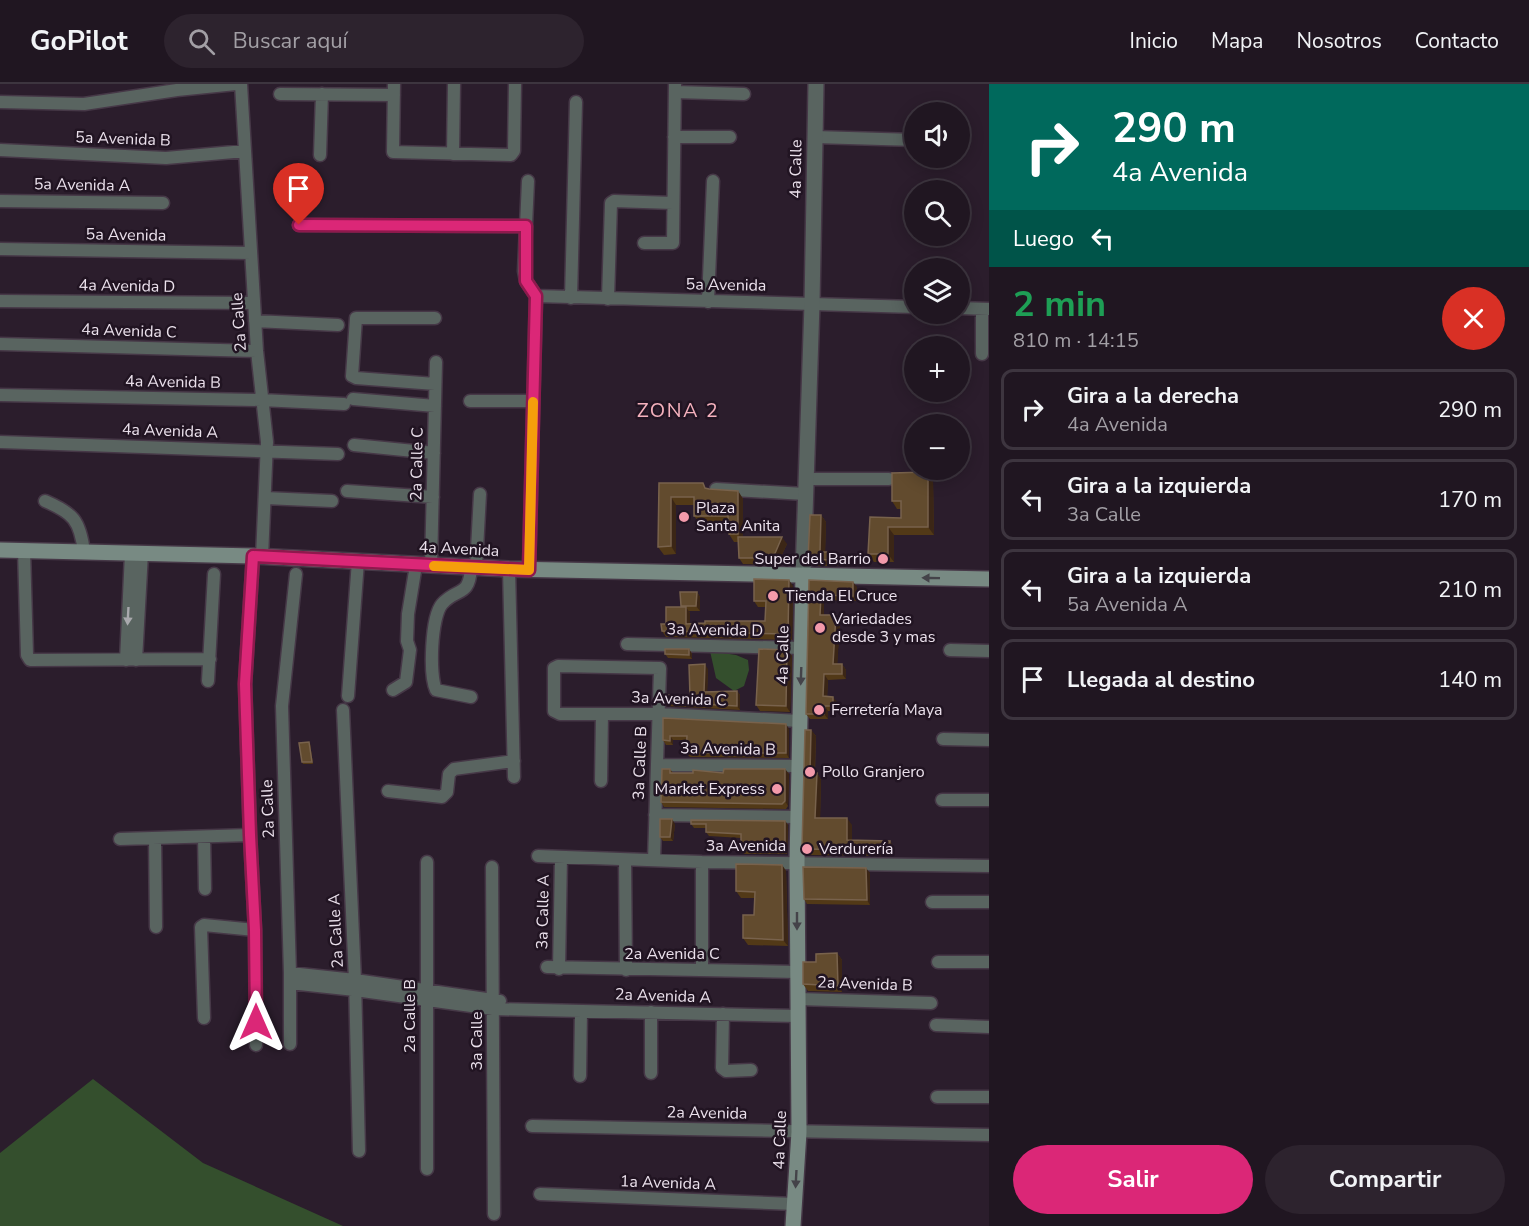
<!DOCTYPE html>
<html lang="es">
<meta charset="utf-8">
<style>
:root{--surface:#201621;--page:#2d232e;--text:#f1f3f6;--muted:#a29fa5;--line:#3d353f;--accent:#db2777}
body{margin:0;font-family:"Nunito Sans",sans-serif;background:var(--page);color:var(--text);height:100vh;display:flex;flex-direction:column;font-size:22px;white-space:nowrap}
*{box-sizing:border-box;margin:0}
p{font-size:20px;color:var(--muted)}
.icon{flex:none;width:33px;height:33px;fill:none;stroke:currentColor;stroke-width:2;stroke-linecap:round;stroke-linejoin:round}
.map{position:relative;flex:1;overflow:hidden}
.sheet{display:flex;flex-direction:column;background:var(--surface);width:540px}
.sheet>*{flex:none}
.guide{background:#00695c;color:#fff;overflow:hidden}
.controls{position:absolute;left:904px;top:18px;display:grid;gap:12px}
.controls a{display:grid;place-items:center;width:66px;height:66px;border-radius:50%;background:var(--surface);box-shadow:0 3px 15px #0003,0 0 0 2px var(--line);font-size:30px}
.pin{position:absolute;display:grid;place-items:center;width:51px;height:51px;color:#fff;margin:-62px -26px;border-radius:50% 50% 50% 0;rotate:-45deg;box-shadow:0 0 6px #0007}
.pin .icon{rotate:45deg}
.me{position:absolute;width:66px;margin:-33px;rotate:0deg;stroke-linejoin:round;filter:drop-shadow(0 0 4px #0008)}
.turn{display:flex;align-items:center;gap:21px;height:126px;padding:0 24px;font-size:27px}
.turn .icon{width:78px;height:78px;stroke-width:2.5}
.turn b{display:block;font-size:42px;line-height:51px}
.then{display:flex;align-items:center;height:57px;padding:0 24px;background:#0003;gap:12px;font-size:22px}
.round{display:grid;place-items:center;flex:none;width:63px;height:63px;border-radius:32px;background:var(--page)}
.overview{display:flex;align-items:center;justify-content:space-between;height:102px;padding:0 24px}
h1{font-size:36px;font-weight:700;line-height:45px;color:#1e9e55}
.button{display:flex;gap:12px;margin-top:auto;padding:12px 24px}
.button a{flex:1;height:69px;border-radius:36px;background:var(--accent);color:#fff;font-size:24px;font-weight:700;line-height:69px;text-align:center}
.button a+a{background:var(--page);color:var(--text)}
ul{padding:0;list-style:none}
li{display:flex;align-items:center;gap:18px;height:81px;margin:0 12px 9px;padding:0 12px;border:3px solid var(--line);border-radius:12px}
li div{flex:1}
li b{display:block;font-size:22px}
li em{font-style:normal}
header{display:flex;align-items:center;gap:36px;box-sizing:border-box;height:84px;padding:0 30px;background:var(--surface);border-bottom:2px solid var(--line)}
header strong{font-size:28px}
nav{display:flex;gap:33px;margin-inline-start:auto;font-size:21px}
.search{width:420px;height:54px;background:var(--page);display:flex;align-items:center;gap:15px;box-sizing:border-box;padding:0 21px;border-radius:33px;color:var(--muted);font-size:22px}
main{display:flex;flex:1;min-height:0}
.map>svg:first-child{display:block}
</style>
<header>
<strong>GoPilot</strong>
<div class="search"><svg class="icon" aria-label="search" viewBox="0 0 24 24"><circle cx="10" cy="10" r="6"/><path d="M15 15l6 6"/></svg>Buscar aquí</div>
<nav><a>Inicio</a><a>Mapa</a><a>Nosotros</a><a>Contacto</a></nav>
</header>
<main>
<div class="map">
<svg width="989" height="1142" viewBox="0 0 989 1142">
<rect width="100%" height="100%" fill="#2b1d2c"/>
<path fill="#344f2d" d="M710 567 736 571 748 576 749 586 744 602 734 607 716 594Z
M93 995 203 1079 343 1142H0V1069Z"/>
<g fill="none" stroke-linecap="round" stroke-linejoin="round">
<g stroke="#463847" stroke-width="15">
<path id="minor" d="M241 0 257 267 267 358 262 473
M394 0 393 68 511 71 514 67 515 0
M675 8 744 10
M280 10 394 11
M0 18 84 20 177 6 236 0
M935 28V26
M674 53H730
M815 53 915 56
M0 66 166 74 245 67
M453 70 454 0
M320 71 322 10
M528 97 524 187 526 197 536 212 529 486
M0 117 163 119
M299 141 526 142
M644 159H673L675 0
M0 165 251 169
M536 212 915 223
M571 214 576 18
M608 215 611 119 614 117 673 119
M0 217 254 219
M708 218 713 97
M960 224 989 225
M435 234H356L352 292 356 294 435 300
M255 237 338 241
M0 260 257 267
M982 270V225
M0 311 261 316 344 320
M353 315 435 322
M470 317H533
M0 358 338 370
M354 361 434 369
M806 395H889
M716 405 805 410
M347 407 433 413
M265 414 332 417
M45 417C73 429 80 436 84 468
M24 466 27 571 30 576 210 575
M253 472 245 600 250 751 255 846 256 961
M431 481 436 278
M476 484 480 410
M509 485 514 693
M627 560 802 564
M950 566 989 567
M126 576 131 469
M136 576 142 469
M208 597 214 490
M393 606 406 598 410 566 407 557 408 530 416 481
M348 612 358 477
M471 613 436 606C429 591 431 533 442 520 457 503 469 514 471 484
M343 626 355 896 359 1067
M943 655 989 656
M657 681 799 682
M601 697 602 630
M388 707 442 713 447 708 449 690 454 685 514 677
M942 716H989
M655 731 798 733
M204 753 205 805
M155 754 156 843
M120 755 250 751
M538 772 702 778 989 782
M625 776 626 886
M654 776C656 712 658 649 660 585V584L558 582 554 584V627L560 630H659L800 637
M492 783 494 1130
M932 818H989
M938 878H989
M547 883 797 888
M559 885 561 773
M702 886V778
M290 889 355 896 500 917
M290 899 355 906 493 925 798 932
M798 915 931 919
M723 930 722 984 726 987 751 986
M204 934 201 843 204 841 255 846
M936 941 989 943
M290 960V889L282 622 296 490
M651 989V928
M580 992 581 927
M937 1013H989
M532 1042 989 1051
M427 1085V778
M540 1110 795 1120"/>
</g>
<g stroke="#463847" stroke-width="18">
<path id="tertiary" d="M803 491 812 220 816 0"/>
</g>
<g stroke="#463847" stroke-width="18">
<path id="secondary" d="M0 466 253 472 509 485 989 495
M793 1142 799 1048 797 778 803 491"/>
</g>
<use href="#minor" stroke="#596460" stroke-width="12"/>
<use href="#tertiary" stroke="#596460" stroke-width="15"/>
<use href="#secondary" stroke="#788a83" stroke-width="15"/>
</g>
<path fill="#523917" d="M928 388 933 396 934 451H894V478H874L868 470 870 433 901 434V425H897L892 417Z
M659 399 709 405 738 407 743 415V453L787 460 777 481 743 480 739 474 738 458H734L729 450 728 440H700L694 432V421H676V470L664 471 658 463Z
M821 431 826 438 825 468H833L838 475V482H813L808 475Z
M809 496 857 503 856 517 824 516V531L840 537 837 580H842L846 586V595L828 596 827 612 837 618V627H828V635H810L806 630Z
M793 502 792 556 666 553 662 547 681 523 697 508 700 513V527H689L690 529V540L765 537 766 523H758L754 517Z
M689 565 692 570V575L668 574 665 570Z
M787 566 792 572 790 628 760 627 756 621Z
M708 585 707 608 737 607 740 611V626L667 622 664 618 690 612Z
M663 634 789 645V674L690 673 686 669 687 656H673V661H666L663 656Z
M811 646 816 652 815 689H817L821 696 820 734 852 741V756L894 763V772L807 771 802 765Z
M309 658 310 660 313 680H303L302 678Z
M670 685 673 689H723L785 685 789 690 788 722 786 725 664 723 661 718Z
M785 737 788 741 787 770H744L741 766V754L709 752 706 748V744H694L691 740Z
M675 740 673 757H663L660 753Z
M782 781 786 787 788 862 748 861 743 854 754 831 755 814H741L736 807Z
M870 789V821L807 820 804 815Z
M837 869 842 876V908L808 907 803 900 816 878Z"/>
<path fill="#3b2616" d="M928 388 933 396 934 451 928 443Z
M738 407 743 415V458L738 450Z
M671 413 676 421V470L671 462Z
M821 431 826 438 825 475 820 468Z
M888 443 894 451V478L888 470Z
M782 453 787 460 777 481 773 474Z
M833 468 838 475V482L833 476Z
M789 496 793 502 792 556 788 550Z
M853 498 857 503 856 517 853 512Z
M697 508 700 513V527L696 522Z
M821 511 824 516V536L820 531Z
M686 523 690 529V546L686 540Z
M836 531 840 537 837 586 833 580Z
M689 565 692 570V575L689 571Z
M787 566 792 572 790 628 786 622Z
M705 580 708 585 707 612 704 608Z
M842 580 846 586V595L842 590Z
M824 590 828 596 827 618 823 612Z
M737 607 740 611V626L737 622Z
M833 613 837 618V627L833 622Z
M825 622 828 627V635L824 630Z
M786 640 789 645V674L786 669Z
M811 646 816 652 814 696 810 689Z
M670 652 673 656V661L670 657Z
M309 658 310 660 313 680 312 678Z
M785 685 789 690 788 722 785 717Z
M817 689 821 696 820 740 815 734Z
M847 734 852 741V762L847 756Z
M672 735 675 740 673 757 670 753Z
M785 737 788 741 787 770 785 766Z
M890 757 894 763V772L889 766Z
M782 781 786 787 788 862 783 856Z
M866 784 870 789V821L867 816Z
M837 869 842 876V908L838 902Z"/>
<path fill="#624b2e" stroke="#78624c" stroke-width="1.5" d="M928 388V443H888V470H868L870 433 901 434V417H892V389Z
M659 399H703L705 404 709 405 738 407V450H729L728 432H694V413H671V462L658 463Z
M810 431H821L820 468H833V476L808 475Z
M738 453H782L773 474H739Z
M754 495 789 496 788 550 662 547 661 540H666V523H686V540L705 539V537H765L766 517H754Z
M809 496 853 498V512L821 511 820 531H836L833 580H842V590H824L823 612 833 613V622H825L824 630H806Z
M680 508H697L696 522H681Z
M665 565H689V571L665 570Z
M759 565 787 566 786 622 756 621Z
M705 580 704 608 737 607V622L664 618 665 611 690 612 689 581Z
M663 634 786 640V669H686L687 652H670V657L663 656Z
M805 646H811L810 689H817L815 734H847V756L890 757 889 766 802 765Z
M309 658 312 678H302L299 659Z
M662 685H670V689H693V686L723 689 724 685H785V717L782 720 661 718Z
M660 735H672L670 753H660Z
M691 736 785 737V766H741V750L706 748V740H691Z
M736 780 782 781 783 856 743 854V831H754L755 808 736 807Z
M803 783 866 784 867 816 804 815Z
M837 869 838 902 803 900V878H816V870Z"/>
<defs><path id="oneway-solid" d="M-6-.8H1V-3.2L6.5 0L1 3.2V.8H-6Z" transform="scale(1.5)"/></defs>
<g fill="#444349">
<use href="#oneway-solid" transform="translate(931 494) rotate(-179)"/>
<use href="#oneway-solid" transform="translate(801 592) rotate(92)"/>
<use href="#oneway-solid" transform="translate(797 837) rotate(90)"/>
<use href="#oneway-solid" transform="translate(796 1095) rotate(93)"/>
</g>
<use fill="#a9a9ad" href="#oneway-solid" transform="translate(128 532) rotate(93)"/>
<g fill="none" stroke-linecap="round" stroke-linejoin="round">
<g stroke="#8e194d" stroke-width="15">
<path id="route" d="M256 938 255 846 250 751 245 600 253 472 529 486 536 212 526 197V142L299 141"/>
</g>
<use href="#route" stroke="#db2777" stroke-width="10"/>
<path stroke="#f59e0b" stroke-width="10" d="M434 482 529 486 533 318"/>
</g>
<g fill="#f39aab" stroke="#211422" stroke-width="2">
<circle cx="684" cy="433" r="6"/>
<circle cx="883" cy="475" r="6"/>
<circle cx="773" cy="512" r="6"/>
<circle cx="820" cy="544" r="6"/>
<circle cx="819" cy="626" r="6"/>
<circle cx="810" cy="688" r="6"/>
<circle cx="777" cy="705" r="6"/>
<circle cx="807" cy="765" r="6"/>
</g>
<g text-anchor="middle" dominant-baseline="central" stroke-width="5" stroke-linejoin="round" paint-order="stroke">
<g font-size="16" fill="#ebe1ec" stroke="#211422">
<text transform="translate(123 55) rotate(2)">5a Avenida B</text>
<text transform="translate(796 85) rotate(-89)">4a Calle</text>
<text transform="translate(82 101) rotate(1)">5a Avenida A</text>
<text transform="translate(126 151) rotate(1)">5a Avenida</text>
<text transform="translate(726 201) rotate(1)">5a Avenida</text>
<text transform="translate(127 202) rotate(1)">4a Avenida D</text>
<text transform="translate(239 238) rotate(-94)">2a Calle</text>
<text transform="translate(129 247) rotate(2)">4a Avenida C</text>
<text transform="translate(173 298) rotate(1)">4a Avenida B</text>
<text transform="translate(170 347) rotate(2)">4a Avenida A</text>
<text transform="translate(417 380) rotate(-89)">2a Calle C</text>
<text transform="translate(459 465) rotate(3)">4a Avenida</text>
<text transform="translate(715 546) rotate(1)">3a Avenida D</text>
<text transform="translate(783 571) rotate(-89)">4a Calle</text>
<text transform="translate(679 615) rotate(2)">3a Avenida C</text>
<text transform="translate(728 665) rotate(1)">3a Avenida B</text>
<text transform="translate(640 679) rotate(-88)">3a Calle B</text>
<text transform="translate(268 725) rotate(-92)">2a Calle</text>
<text x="746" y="762">3a Avenida</text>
<text transform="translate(543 828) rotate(-89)">3a Calle A</text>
<text transform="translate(336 847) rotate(-93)">2a Calle A</text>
<text x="672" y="870">2a Avenida C</text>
<text transform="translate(865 900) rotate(2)">2a Avenida B</text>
<text transform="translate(663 912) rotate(2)">2a Avenida A</text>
<text transform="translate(410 932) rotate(-90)">2a Calle B</text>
<text transform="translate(477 957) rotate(-90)">3a Calle</text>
<text transform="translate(707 1029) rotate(1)">2a Avenida</text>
<text transform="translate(780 1056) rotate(-88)">4a Calle</text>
<text transform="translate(668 1099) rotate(2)">1a Avenida A</text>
</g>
<g font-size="16" fill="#ebe1ec" stroke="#211422" text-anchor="start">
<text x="696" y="424">Plaza<tspan x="696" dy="18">Santa Anita</tspan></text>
<text x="871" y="475" text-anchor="end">Super del Barrio</text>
<text x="785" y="512">Tienda El Cruce</text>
<text x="832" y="535">Variedades<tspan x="832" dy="18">desde 3 y mas</tspan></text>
<text x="831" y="626">Ferretería Maya</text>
<text x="822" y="688">Pollo Granjero</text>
<text x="765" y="705" text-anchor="end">Market Express</text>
<text x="819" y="765">Verdurería</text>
</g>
<g font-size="20" letter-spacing="1.5" fill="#f5b1bd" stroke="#211422">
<text x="678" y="326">ZONA 2</text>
</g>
</g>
</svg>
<div class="controls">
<a><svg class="icon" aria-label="sound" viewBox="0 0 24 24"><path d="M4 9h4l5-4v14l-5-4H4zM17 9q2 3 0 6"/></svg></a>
<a><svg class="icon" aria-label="search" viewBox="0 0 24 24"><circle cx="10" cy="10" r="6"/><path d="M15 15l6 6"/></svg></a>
<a><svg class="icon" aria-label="layers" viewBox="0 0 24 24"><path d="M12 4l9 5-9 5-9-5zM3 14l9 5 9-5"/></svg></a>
<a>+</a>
<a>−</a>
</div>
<div class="pin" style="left:299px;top:141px;background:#d93025"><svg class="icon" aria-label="arrive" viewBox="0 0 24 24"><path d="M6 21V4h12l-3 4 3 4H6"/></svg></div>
<svg class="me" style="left:256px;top:938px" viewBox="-20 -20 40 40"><path d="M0-17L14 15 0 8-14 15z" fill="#db2777" stroke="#fff" stroke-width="4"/></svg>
</div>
<section class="sheet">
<div class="guide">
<div class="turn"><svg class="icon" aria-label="right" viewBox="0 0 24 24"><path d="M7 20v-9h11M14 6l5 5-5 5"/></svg><div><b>290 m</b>4a Avenida</div></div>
<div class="then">Luego<svg class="icon" aria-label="left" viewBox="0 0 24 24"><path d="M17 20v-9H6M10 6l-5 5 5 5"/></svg></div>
</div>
<div class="overview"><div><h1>2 min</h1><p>810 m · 14:15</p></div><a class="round" style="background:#d93025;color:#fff"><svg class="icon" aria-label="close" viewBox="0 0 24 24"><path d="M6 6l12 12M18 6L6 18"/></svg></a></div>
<ul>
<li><svg class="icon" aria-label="right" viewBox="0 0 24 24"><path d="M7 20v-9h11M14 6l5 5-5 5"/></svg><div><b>Gira a la derecha</b><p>4a Avenida</p></div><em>290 m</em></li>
<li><svg class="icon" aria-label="left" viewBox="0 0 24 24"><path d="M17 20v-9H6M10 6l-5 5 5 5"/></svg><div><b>Gira a la izquierda</b><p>3a Calle</p></div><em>170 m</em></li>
<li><svg class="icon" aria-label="left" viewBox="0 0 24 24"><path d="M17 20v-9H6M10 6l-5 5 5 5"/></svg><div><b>Gira a la izquierda</b><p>5a Avenida A</p></div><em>210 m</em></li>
<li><svg class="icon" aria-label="arrive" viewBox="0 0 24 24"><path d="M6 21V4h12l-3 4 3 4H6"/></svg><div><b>Llegada al destino</b></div><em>140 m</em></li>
</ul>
<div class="button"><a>Salir</a><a>Compartir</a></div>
</section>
</main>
